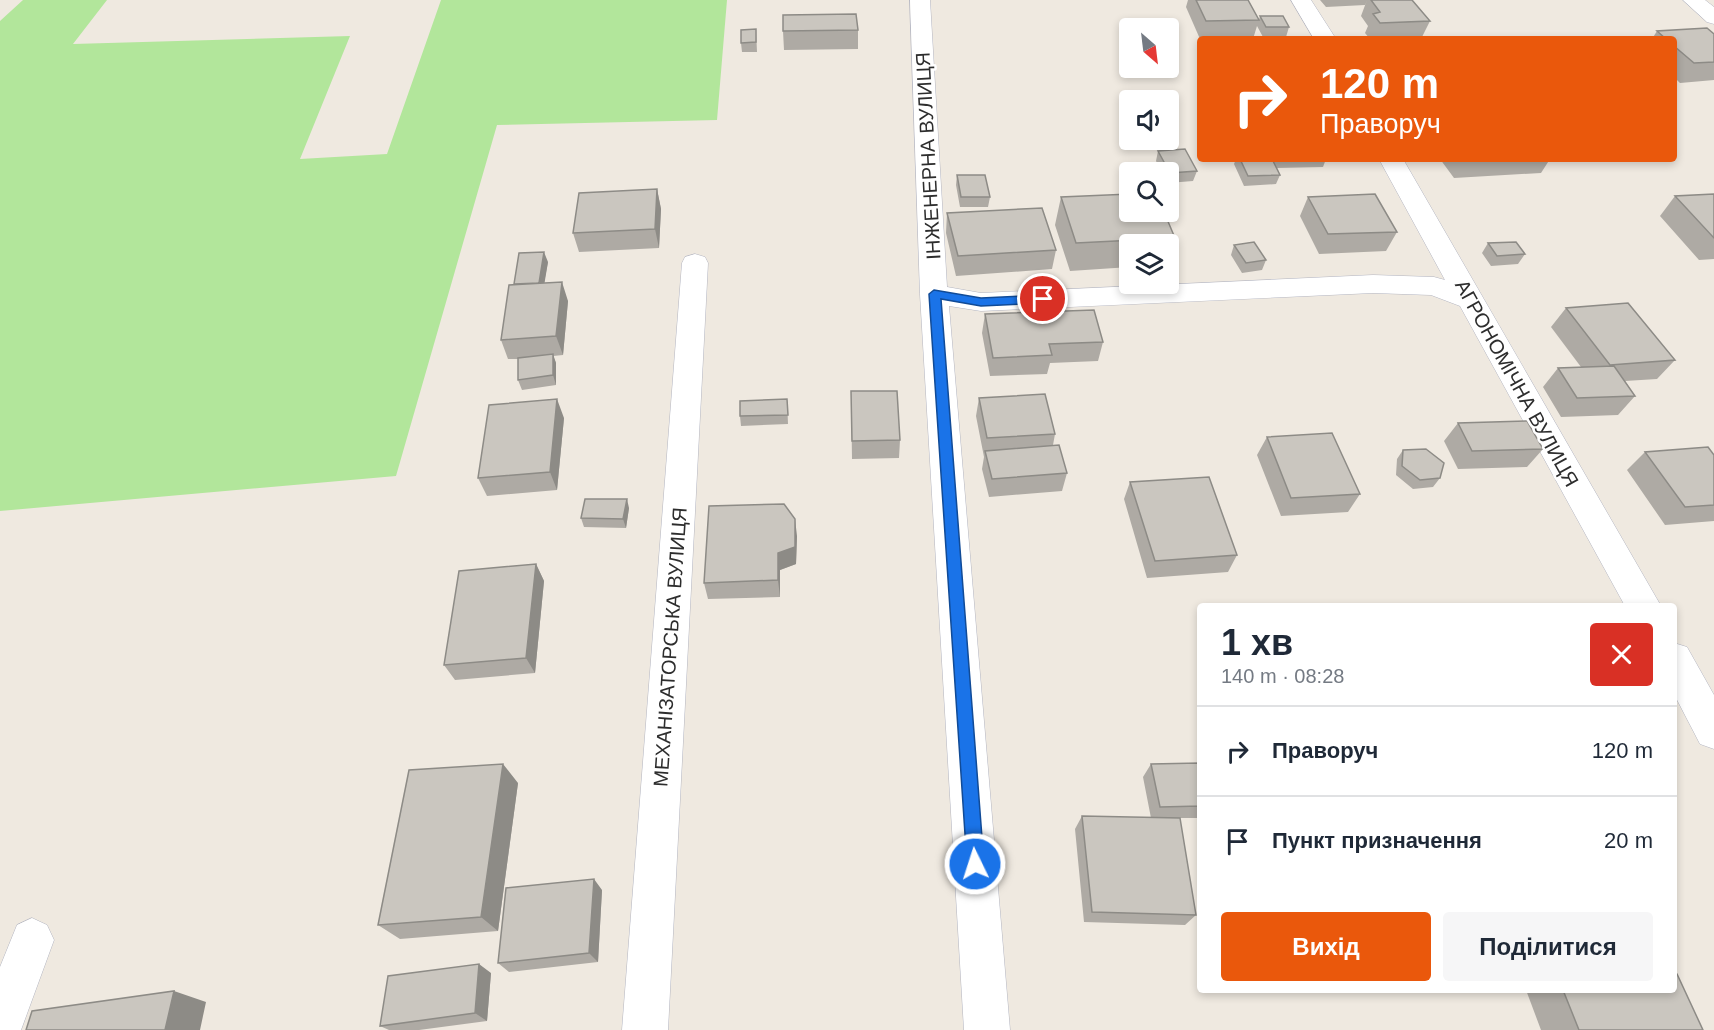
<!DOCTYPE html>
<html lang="uk">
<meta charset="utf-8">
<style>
:root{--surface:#fff;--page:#f6f6f7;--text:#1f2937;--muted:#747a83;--line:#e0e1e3;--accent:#ea580c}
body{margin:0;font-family:Arial,sans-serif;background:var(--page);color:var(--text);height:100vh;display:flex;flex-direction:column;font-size:22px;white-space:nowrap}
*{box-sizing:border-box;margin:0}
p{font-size:20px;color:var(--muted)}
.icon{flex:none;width:33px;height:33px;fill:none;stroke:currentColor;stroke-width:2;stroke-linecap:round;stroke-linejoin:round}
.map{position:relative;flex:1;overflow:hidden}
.drawer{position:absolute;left:1197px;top:603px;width:480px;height:390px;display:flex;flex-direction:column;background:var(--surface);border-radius:6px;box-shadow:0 3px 9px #0003}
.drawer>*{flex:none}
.top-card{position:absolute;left:1197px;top:36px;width:480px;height:126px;border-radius:6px;box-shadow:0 3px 9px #0003;background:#ea580c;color:#fff;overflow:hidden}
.needle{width:39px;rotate:152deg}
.controls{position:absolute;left:1119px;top:18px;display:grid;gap:12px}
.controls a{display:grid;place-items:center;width:60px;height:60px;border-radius:6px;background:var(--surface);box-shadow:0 3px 9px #0003;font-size:30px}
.pin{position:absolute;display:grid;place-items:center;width:51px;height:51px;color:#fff;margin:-26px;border:3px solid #fff;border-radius:50%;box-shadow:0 2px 6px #0007}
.me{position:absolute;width:66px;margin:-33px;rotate:356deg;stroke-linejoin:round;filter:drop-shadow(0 0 4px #0008)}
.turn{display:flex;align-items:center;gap:21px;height:126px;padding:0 24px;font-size:27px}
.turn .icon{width:78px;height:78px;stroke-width:2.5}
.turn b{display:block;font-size:42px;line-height:51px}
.round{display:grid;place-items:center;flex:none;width:63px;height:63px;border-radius:6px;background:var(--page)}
.headline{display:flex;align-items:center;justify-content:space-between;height:102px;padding:0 24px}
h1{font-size:36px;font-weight:800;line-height:45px}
.cta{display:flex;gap:12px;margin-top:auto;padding:12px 24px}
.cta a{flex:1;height:69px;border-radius:6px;background:var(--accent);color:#fff;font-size:24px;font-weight:800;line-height:69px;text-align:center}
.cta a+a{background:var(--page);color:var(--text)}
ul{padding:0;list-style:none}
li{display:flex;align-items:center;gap:18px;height:90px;padding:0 24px;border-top:2px solid var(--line)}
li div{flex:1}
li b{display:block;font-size:22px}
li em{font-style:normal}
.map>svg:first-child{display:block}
</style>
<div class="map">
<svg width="1714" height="1030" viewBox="0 0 1714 1030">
<rect width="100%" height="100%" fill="#efe9e0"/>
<path fill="#b2e69b" d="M23 0H107L73 44 350 36 300 159 387 154 441 0H727L717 120 497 125 396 476 0 511V21Z"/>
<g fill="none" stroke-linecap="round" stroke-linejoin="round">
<g stroke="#b3b5c1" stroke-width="1">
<path id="minor" d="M910 0H930L947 287 981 293 1373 275 1434 277 1445 280 1379 159H1403L1661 606H1625L1460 306 1431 295 1373 293 981 311 949 306 1010 1030H964L920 294Z
M1291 0H1311L1336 39H1314Z
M1683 0H1705L1714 7V24L1707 22Z
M695 254 705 257 708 263 668 1030H622L682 263 685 257Z
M1674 643 1687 647 1714 695V749L1700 744 1674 694Z
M32 918 47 925 54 940 21 1030H0V967L17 925Z"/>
</g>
<use href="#minor" fill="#fff" fill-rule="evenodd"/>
</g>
<path fill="#aeaaa4" d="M1188 0H1248L1259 20 1260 16 1289 27 1286 37H1263L1257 26 1253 39H1200L1186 7Z
M1320 0H1367L1365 5 1326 7Z
M1367 0H1412L1430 21 1421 39H1370L1365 33 1368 26 1361 16Z
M756 29 757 52H742L741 43Z
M858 30V49L784 50 783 31Z
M1657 31 1714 34V80L1680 83 1674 77V39H1652Z
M1158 151 1197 171 1193 181 1168 183V172H1162L1156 161Z
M1236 159H1326L1323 167 1277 168 1280 175 1276 184 1244 186 1234 164Z
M1440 159H1550L1541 173 1454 178Z
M957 175 990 197 988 207H960L956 185Z
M657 189 661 209 659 248 579 252 573 233Z
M1714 194V259L1699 260 1660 216 1675 196Z
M1061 197 1175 238 1168 258V244H1130V267L1070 271 1055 225Z
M1308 197 1397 232 1386 251 1319 254 1300 216Z
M947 213 1056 250 1052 269 956 276 946 233Z
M1488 243 1525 254 1518 264 1491 266 1482 253Z
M1234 245 1266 260 1262 270 1242 273 1231 255Z
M548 262 544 283 568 301 563 355 553 356 556 363V385L522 390 518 380V359H508L501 340 514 284Z
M1566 308 1675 360 1657 379 1625 381 1635 396 1618 415 1561 417 1543 387 1558 368 1581 367 1551 327Z
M985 314 1103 342 1098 361 1050 363 1047 374 990 376 982 333Z
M851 391 900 440 899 458 852 459Z
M979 398 1055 434 1053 445 1067 473 1062 491 989 497 982 469 984 457 976 416Z
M787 399 788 424 741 426 740 416Z
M564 418 557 490 487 496 478 478Z
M1458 423 1543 449 1527 467 1458 469 1444 441Z
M1267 437 1360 494 1348 512 1281 516 1257 455Z
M1403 450 1440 478 1433 487 1413 489 1396 475 1397 459Z
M1645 452 1714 455V521L1665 525 1627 470Z
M1130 482 1237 555 1228 572 1147 578 1124 499Z
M629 508 626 528 584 527 581 518Z
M797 536 796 564 780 570V597L708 599 704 583Z
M536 564 544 581 535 673 455 680 444 665Z
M1200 763V818H1180L1196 915 1185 925 1084 922 1075 829 1082 816 1151 818 1143 777 1151 764Z
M518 783 498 931 400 939 378 925Z
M602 890 598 962 509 972 498 963Z
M491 973 487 1021 419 1030H389L380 1026Z
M1526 990H1674L1703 1030H1541Z"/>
<path fill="#8d8b86" d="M657 189 661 209 659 248 655 229Z
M544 252 548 262 543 292 539 283Z
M562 282 568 301 563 355 556 336Z
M553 354 556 363V385L553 375Z
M557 399 564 418 557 490 550 472Z
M627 499 629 508 626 528 623 519Z
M795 519 797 536 796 564 780 570V597L778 580V553Z
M536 564 544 581 535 673 526 658Z
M503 764 518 783 498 931 481 917Z
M594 879 602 890 598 962 589 953Z
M479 964 491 973 487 1021 475 1013Z
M174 991 206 1002 200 1030H165Z"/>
<path fill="#cac6bf" stroke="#8d8b86" stroke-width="1.5" d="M1196 0H1248L1259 20 1206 21Z
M1371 0H1412L1430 21 1380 23 1373 14 1380 12Z
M856 14 858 30 783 31V15Z
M1260 16H1283L1289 27H1266Z
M1707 28 1714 34V62L1694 63 1674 46V39H1666L1657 31Z
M756 29V42L741 43V30Z
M1185 149 1197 171 1170 173 1158 151Z
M1240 159H1272L1280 175 1248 176Z
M957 175H985L990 197H961Z
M657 189 655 229 573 233 579 193Z
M1130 194V212H1164L1175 238 1076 243 1061 197Z
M1375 194 1397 232 1328 234 1308 197Z
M1714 194V238L1675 196Z
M1042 208 1056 250 958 256 947 213Z
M1254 242 1266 260 1246 263 1234 245Z
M1516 242 1525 254 1497 256 1488 243Z
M544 252 539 283 514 284 519 253Z
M562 282 556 336 501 340 509 285Z
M1628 303 1675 360 1610 365 1566 308Z
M1094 310 1103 342 1049 344 1052 355 993 358 985 314Z
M553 354V375L518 380V358Z
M1614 366 1635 396 1577 398 1558 368Z
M851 391H897L900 440 852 441Z
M1045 394 1055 434 987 438 979 398Z
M557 399 550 472 478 478 489 405Z
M787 399 788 415 740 416V401Z
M1527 421 1543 449 1472 451 1458 423Z
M1332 433 1360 494 1291 498 1267 437Z
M1059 445 1067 473 992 479 985 451Z
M1708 447 1714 455V505L1685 507 1645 452Z
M1426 449 1444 463 1440 478 1420 480 1402 466 1403 450Z
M1209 477 1237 555 1155 561 1130 482Z
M585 499H627L623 519 581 518Z
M784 504 795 519V547L778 553V580L704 583 709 506Z
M536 564 526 658 444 665 459 571Z
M1200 763V806L1160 807 1151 764Z
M503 764 481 917 378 925 409 770Z
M1082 816 1180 818 1196 915 1092 912Z
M594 879 589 953 498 963 506 888Z
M479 964 475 1013 380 1026 388 976Z
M1674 974H1677L1703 1030H1579L1563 990H1674Z
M174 991 165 1030H26L32 1011Z"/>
<path fill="#1a73e8" stroke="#114b97" stroke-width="1.5" d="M934 290 981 298 1043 295 1049 299 1043 303 981 306 941 299 984 864 981 870 975 872 969 870 967 864 929 294Z"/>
<g text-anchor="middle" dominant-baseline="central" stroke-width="5" stroke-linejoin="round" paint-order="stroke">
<g font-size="20" fill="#2d2d2d" stroke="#fff">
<text transform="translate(928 156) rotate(-93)">ІНЖЕНЕРНА ВУЛИЦЯ</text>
<text transform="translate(1517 383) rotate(61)">АГРОНОМІЧНА ВУЛИЦЯ</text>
<text transform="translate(670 647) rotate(-86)">МЕХАНІЗАТОРСЬКА ВУЛИЦЯ</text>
</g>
</g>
</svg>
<div class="controls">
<a><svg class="needle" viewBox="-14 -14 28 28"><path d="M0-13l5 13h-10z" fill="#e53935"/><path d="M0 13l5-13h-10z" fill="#747a83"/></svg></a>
<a><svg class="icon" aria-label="sound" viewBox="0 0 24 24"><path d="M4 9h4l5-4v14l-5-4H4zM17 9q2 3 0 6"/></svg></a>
<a><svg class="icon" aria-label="search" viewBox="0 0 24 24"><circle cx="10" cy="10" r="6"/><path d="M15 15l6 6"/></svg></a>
<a><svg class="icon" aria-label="layers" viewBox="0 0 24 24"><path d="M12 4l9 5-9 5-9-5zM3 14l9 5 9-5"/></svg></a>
</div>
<div class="pin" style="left:1043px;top:299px;background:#d93025"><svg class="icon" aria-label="arrive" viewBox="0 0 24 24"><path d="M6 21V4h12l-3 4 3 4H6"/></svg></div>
<svg class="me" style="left:975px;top:864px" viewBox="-20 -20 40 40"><circle r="17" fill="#1a73e8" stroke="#fff" stroke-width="3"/><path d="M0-11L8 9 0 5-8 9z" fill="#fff"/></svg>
<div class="top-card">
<div class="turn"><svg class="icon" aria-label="right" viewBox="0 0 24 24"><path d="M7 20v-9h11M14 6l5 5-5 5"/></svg><div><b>120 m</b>Праворуч</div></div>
</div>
<section class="drawer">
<div class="headline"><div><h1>1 хв</h1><p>140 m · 08:28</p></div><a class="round" style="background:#d93025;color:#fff"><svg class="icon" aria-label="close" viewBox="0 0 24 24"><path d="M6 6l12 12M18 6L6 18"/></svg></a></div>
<ul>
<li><svg class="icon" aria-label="right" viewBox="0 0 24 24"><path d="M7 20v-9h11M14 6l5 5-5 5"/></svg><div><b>Праворуч</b></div><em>120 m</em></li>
<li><svg class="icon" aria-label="arrive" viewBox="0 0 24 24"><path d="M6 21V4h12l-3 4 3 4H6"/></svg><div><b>Пункт призначення</b></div><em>20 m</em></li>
</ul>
<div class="cta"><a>Вихід</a><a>Поділитися</a></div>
</section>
</div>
